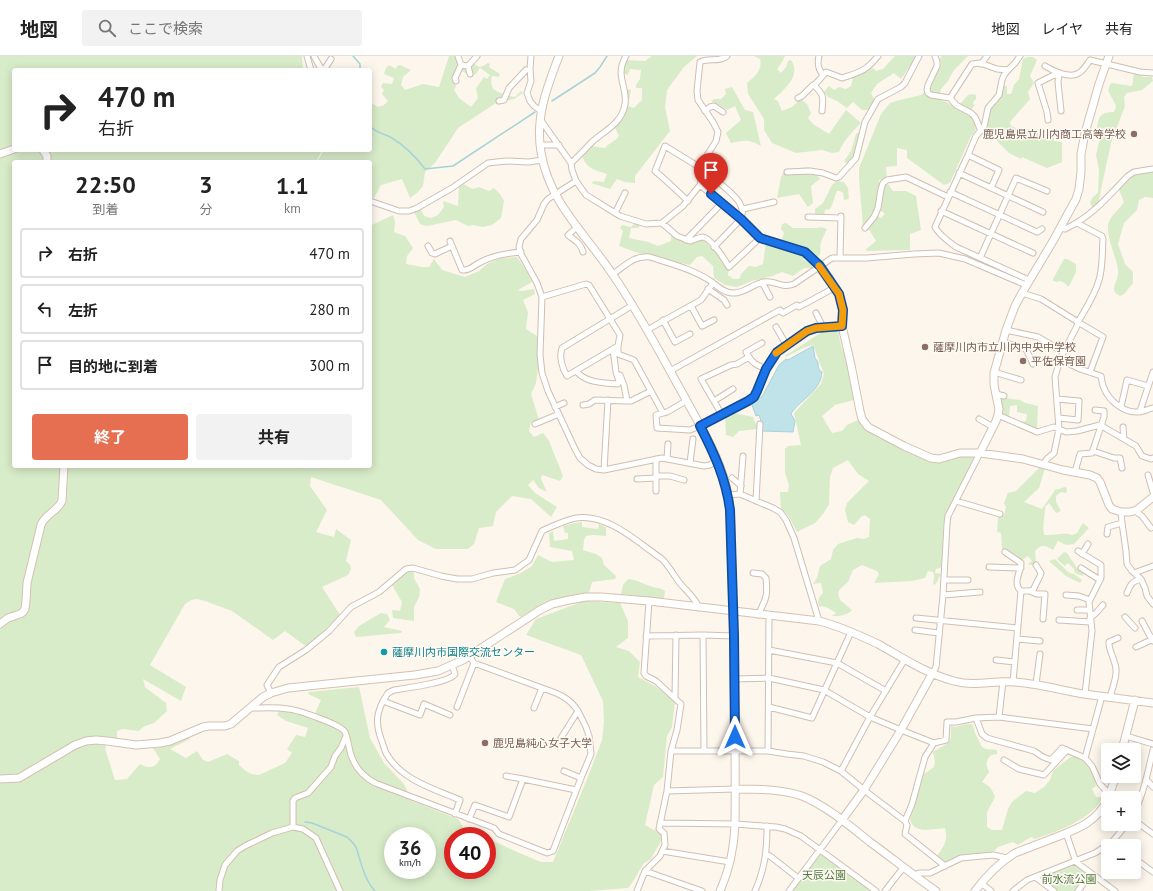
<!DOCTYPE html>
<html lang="ja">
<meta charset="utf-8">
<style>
:root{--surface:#fff;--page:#f2f2f2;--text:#222;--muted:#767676;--line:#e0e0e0;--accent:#e76f51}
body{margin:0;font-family:"PT Sans","Noto Sans JP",sans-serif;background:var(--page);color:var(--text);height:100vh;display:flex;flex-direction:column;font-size:15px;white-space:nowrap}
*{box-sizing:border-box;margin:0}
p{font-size:13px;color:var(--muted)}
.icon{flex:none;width:22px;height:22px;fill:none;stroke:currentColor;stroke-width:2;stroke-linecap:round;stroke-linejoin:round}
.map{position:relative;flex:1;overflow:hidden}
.sheet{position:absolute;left:12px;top:104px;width:360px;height:308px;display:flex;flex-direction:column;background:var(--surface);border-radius:4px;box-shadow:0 2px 10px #0003}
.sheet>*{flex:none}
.hud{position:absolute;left:12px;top:12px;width:360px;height:84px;border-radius:4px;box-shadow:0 2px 10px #0003;background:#fff;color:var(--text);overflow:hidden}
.buttons{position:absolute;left:1101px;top:687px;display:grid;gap:8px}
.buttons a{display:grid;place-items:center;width:40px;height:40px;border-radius:4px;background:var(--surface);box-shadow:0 2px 10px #0003;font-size:20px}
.speed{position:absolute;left:384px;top:771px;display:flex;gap:8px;font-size:20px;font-weight:700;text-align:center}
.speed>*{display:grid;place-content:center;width:52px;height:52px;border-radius:50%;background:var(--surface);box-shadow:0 2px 10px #0003;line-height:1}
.speed small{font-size:10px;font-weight:400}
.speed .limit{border:6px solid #d22;background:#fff;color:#111}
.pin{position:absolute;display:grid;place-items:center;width:34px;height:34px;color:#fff;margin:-41px -17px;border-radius:50% 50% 50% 0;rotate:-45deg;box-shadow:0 0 4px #0007}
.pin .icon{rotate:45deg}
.me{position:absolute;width:44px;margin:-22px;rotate:0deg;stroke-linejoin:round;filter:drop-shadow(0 0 3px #0008)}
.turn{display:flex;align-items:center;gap:14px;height:84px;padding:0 20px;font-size:18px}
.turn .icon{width:52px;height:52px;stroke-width:2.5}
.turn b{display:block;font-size:28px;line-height:34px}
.eta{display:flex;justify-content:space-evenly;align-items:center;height:68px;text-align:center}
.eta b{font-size:24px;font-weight:700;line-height:28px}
.cta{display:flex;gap:8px;margin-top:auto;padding:8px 20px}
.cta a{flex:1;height:46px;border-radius:4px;background:var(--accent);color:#fff;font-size:16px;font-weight:700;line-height:46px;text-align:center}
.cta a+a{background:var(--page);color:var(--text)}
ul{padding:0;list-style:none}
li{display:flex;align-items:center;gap:12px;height:50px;margin:0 8px 6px;padding:0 12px;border:2px solid var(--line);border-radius:4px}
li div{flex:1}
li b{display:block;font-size:15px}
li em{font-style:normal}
header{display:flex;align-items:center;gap:24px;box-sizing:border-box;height:56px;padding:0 20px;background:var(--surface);border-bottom:1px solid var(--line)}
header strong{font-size:19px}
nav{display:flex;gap:22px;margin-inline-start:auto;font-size:14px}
.search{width:280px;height:36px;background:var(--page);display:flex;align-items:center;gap:10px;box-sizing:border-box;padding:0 14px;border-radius:4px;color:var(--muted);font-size:15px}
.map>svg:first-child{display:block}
</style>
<header>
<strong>地図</strong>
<div class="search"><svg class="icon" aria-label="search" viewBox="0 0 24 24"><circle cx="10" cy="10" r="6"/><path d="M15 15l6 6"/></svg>ここで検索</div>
<nav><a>地図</a><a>レイヤ</a><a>共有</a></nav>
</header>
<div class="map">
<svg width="1153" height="835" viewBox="0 0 1153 835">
<rect width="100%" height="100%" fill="#fdf6ec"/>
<path fill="#d8ecc9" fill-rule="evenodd" d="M0 0H302L303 14H14V94H322L316 106H14V410H370V170L393 159 395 166 394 176 405 180 413 192 407 200 406 208 422 211H429L434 203 442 214 465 221 479 215 487 208 502 202 517 201 526 214 532 226 518 234 521 235 534 233 535 238 523 244 528 256 526 273 537 280 538 312 536 327 531 338 539 364 531 366 529 375 534 381 543 377 549 385 563 420 560 425 542 419 541 423 547 436 539 432 533 424 528 429 535 437 557 451 551 461 531 443 512 440 496 456 493 470 479 472 474 488 468 493H436L418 484 381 444 311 421 310 430 327 454 316 476 334 481 336 473 351 484 346 505 350 509 351 513 348 519 322 531 340 559 307 591 285 575 273 584 232 555 205 545 197 543 191 544 185 548 150 609 186 631 181 645 143 623 145 631 166 647 167 655 154 667 143 671 139 675 122 673 117 675V684L105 688 106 696 115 724 127 723 140 708C148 713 156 712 160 703L153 692 169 689 189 681 190 683 170 693 186 702 197 695 203 704 208 706 227 698 239 705V709L246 715 251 718 259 719 285 707 292 697 287 693 296 679 305 681 308 672 286 665 277 659 279 655 289 654 313 662 321 644 308 638 309 636 359 631 370 682 384 707 404 728 412 745 458 763 465 774 483 780H453V814H487V782L517 796 541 806H553L587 723 602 684 604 665 603 645 581 599 526 579 536 563 584 545 620 547 628 565V582L616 591 629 595 640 606 638 621 655 630 675 645 672 671 667 680 663 721 654 729 645 769 661 778V785L651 803 643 808 634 824 628 832 589 835H0ZM393 780H427V814H393Z
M449 0H456L459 10 466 11 471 6 479 11 483 10 488 7 490 8 489 11 500 18 499 21 492 20 491 26 493 33C499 37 508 40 515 41L521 35 523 37 514 43 496 47 458 72 435 107 425 116 423 130 418 136 410 142 402 123 381 129 374 142 370 141V106H317L324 94H370V46L378 51 384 49 388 45 382 38 384 34 381 31 383 27 392 28 394 22 384 18 386 12 389 9 396 13 397 10 400 9 411 14 403 21 401 29 405 34 423 28 439 31ZM480 12 490 19 487 23 484 21 476 32 478 42 471 51 459 42 454 34 456 30 454 24 462 15 467 18 469 15 475 19Z
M652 0H697L684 11 667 34 665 51 670 75 635 120V127L625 126 617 123 610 133 591 127 594 125 604 126 607 118C595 114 587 113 582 100L592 90 605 92C609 87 615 86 619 80L615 72C627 58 626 51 627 33L631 34 628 50 634 52 642 44V32H636V29L640 23 641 14 630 13 628 19 623 17 625 4 645 5Z
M754 0H785L782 6 777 13 781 17 786 11 788 5 791 4C802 20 784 33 774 43L778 45 782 55 792 51 801 43 807 48 811 57 808 62 813 68 829 78 846 54 861 67C852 76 844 84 839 96L832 97 822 94 796 97 772 87 764 74V63L748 38 747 27C754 21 763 14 760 3Z
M895 0H917L901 23 894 17 877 28 871 37 875 45 868 54H862L853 46 847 52 837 45 828 41 824 36 829 30 834 34 839 31 846 33 851 30 853 21 873 12 876 15 883 13Z
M942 0H968L954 14 948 25 941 33 938 43 948 47 954 51 973 62 976 74 971 80 950 127 944 129 907 102V94L897 92V110L886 111 887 122 879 124V127L888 128 893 135H906L916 140 921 174 910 178V194L868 195 865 194 876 185 870 175 867 172 877 160 881 162 885 158 880 154H874L870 162 863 170 859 123V112L881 58 890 47 900 44 921 39 931 31 941 8 940 2Z
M1027 1H1033L1037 4 1030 20 1034 27 1028 36 1030 43 1010 66 1011 70 1018 73 1046 74 1054 79V85L1062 86V106L1047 112 1022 101 1021 103 1009 97 998 86 988 74 987 64 991 52 1000 41 1004 30H1007V38H1011L1014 29 1019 23 1023 3Z
M1134 18 1144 21H1152L1153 25 1142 34 1127 37 1124 41 1125 50 1111 87 1098 148 1092 152 1090 146 1093 141 1098 137 1099 113 1096 99 1101 77 1097 73C1098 60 1101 56 1114 56L1116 50 1108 34 1111 27 1132 30Z
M732 31 745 54 753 56 761 90C749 83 744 84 731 87L726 77 741 64 735 50 727 54 725 52 711 45 715 43H721L726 38 725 33Z
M972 38 976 39V43L973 46 974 50 971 54 960 48 968 39Z
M860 76 854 100 848 108 844 105 851 95 856 78Z
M809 111 820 123 811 130 813 147 808 151 799 138 777 142 781 121 785 113Z
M1153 114V142L1145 141 1139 144 1137 154 1124 167 1118 188 1125 208 1133 216V227L1124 238 1120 240C1117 238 1114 237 1114 232 1115 227 1119 220 1118 214 1117 201 1104 178 1109 166 1111 159 1120 153 1124 146L1119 134C1129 117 1135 119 1153 114Z
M837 125 844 126 848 132 849 143 844 144 843 137 840 135H837C834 141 834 147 830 153L825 154 824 159 815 158V153L823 147 832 129Z
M463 128 473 133 479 131 489 135 494 132 500 138 504 145 501 162 492 169 483 171 473 169 468 170 456 164 427 170 420 168 414 156 421 153 424 160 431 162 438 159 444 151 443 145 458 150 459 130Z
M786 167 793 172H817L821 171 827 173C825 178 822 182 821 186 819 193 823 196 817 202L812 200 807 195 803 204 813 207 812 212H804L793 220 782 216 772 220 752 225 737 231 725 229 714 222 713 210 702 200 697 201 690 209 638 197 619 190 623 175 620 172 622 169 631 171 634 168H638L640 170 638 172H631L629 182 648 186 658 190 671 185V180L690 187 703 184 720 199 729 212 728 219 733 223H738L740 222 741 218 749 210 756 211 763 208 766 186 780 190 784 177 781 173 782 168Z
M1064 203H1067L1076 208V216L1069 230H1067L1065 227 1060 225 1057 226 1053 225V223Z
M833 273 838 275 841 290 847 304 854 344 835 349 822 360 832 377 842 375 847 369 858 364 868 374 878 381 920 401 932 406 940 407 964 400H974L976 402 945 460 943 473 942 511 936 513 935 517 941 518 935 529 933 528 934 520 933 516 928 515 925 522 912 525 874 527 879 518 877 515 862 509 853 514 848 526 840 533 838 537 840 544 852 554C847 560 839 560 832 560L836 557C830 553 826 550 819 550 817 544 819 541 823 537L821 527 813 528 817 522 820 510 831 503 833 494 838 488 857 482 864 483 869 481 870 463 865 459 862 460 854 469 848 466 845 454 847 447 869 425 858 418 848 404 833 412 830 421 829 448 823 458 815 467 797 476 789 461 781 452 780 436H788L789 430 785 416V393L788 390 801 389 794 357 821 328 824 318 813 289 803 292 786 301 785 300 822 276Z
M999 341 1020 344 1025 347 1038 350 1037 373 1019 366 1026 365 1027 358 1017 356V349L1010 350 1009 361 999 357Z
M734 357 753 361 758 373 739 375 733 381 726 379 725 361Z
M1040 411 1045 412 1039 432 1024 446 1042 453 1056 433C1060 434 1062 431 1066 431L1067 434 1066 437 1061 436 1056 440V446L1061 455 1056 457 1049 447 1045 451C1045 462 1042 469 1044 479 1054 480 1063 476 1072 479L1077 477 1083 467 1089 472 1074 488 1066 489 1058 485 1053 494C1045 489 1041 488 1035 495L1036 507 1031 509 1028 508 1032 505 1028 500 1022 504 1011 496 1002 494 1001 477 997 476 998 461 1004 459 1006 451 1004 447 1008 437 1016 435Z
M582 466V471L598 473 599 468 606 471V480L593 479 586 480 584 484 583 494 596 498 602 502 604 509 616 520 615 523 592 526 589 537 565 542 542 549 520 561 514 553 496 546 505 523 521 517 532 510 538 499 552 506 574 504 572 495 550 491 549 477 553 475 554 485 568 483V477H565L563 470 575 467Z
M1064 496 1067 497 1077 512 1084 516 1083 520 1075 517 1074 513 1068 507 1065 510 1057 503Z
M1055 503 1069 517 1074 518 1082 524 1080 527 1066 520 1049 505Z
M409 516H414V522L420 533 419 541 414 551V565L393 562 392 554 400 555 402 546 392 529C396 523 402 518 409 516Z
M628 523C638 524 643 528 653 531 657 532 661 532 665 535L664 543 621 538 623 529Z
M381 557 387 558 390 564 384 571 402 575 401 577 367 580 356 581 354 576 359 570Z
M967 668H972L973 670 975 677 982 691 986 693 997 694V698L991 699C985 705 986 709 989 716L982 726C990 730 992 733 995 741L987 756V771L992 774H1002L1008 753 1012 746 1026 735 1035 737 1044 731 1050 724 1053 715 1069 702 1073 700C1087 706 1094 714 1096 730L1092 733 1096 741H1101L1102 743C1099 747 1096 752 1092 755 1076 769 1055 776 1035 783L1031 781 1018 789 1013 786 998 791 991 798 961 799 945 807 937 800C943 792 949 783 945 772 933 773 912 779 910 762L924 718 934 711 935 706 933 696C937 693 948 688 950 684 951 681 951 674 951 670L955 671Z
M819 798H822L871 835H792Z
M1074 808C1079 809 1087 815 1088 819L1076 835H1057L1041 823 1042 821Z"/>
<path fill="#bfe3e8" stroke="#a5d3da" d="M813 290 815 302 818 306C818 310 818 314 822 316 821 334 802 343 792 356L791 358 795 365 793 376 762 375V368L759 359 756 360 752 349 763 339 779 309 786 303 788 304Z"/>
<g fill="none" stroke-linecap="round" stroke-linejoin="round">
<path stroke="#a5d3da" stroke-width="1.5" d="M353 0 360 8V14
M552 45 595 17 600 11 607 0
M370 70C377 78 384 77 392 82 405 90 416 101 425 113L453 110 535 56
M305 766 312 767 347 781 353 787 356 791C361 806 364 823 375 835"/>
<g stroke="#d1beb0" stroke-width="7">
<path id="street" d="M307 0 311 14
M314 0 320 11 324 14
M458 0 461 9 468 10 477 0
M531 0 530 13 531 25 527 37 530 45 534 50 541 55
M626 0C614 20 628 31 625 48 622 67 606 74 593 85 586 92 579 100 571 107L572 114 576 125 586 139 591 142 620 160 646 168 662 167 683 150 700 129 706 101 716 85 718 76 713 66 698 44 697 35 700 6C708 1 719 7 727 0
M819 0C817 8 818 13 823 19
M935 0 937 6V10L928 29 927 34 928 37 931 39 950 42 956 49 971 57 975 61 981 75
M1020 0 1015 7 1008 14 1004 19 1002 24 999 39 988 52 984 71 976 80 968 99 935 171C939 179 949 186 956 191L1029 224
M981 8 987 0
M468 10 470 18
M1045 10C1053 15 1070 23 1079 17 1084 14 1087 8 1090 4L1140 16 1153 17
M324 14 331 3
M1059 18 1058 26 1061 55
M456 25 455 22 461 9
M798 42 802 40 813 29H814
M950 42 972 8 980 7 997 13 1008 14
M499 45 504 44 509 32 526 14
M705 55 710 51 714 50 723 56
M822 55C823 40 825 41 814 29 819 25 822 20 826 16L829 17 842 22C860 16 866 15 878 0
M540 63 571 107
M1048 64 1047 56 1038 27 1054 19 1058 20
M540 89H559
M968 99 999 114 991 132
M787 116 810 115 823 117 836 122 839 121 856 102 865 66 878 43 901 31 905 27 919 0
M959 117 1043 156
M576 125 548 143 544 148 537 164 521 183 519 191 521 198 537 227 542 241 540 299 542 317 548 335 575 393 580 402 588 409 596 413 604 414 662 402 704 410 710 409 717 404
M700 129 741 163 760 182 805 196 819 211
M950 136 1037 176 1042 173
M370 145 399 155H409L417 152 452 132 488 107 506 105 529 106 542 104
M688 145 661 120 655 115 665 90 704 114C712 117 715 122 721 128 731 138 747 147 741 163L714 191
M743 153 774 146
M941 155 1033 197
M615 157 625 137
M808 161 841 162
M662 167 677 180 690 185C694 184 699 181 703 181 711 182 725 204 729 211L760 182
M1077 167 1102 180 1103 183C1102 197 1103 211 1099 224 1095 239 1086 252 1078 266L1103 281 1090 316
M577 171 568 179C574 184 581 187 583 196
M865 172 874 161 878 152 881 133 883 127 887 124 906 121 948 141
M1061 172 1065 173C1093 160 1107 141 1128 120L1134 116 1153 113
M686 184 722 147
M450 185 462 214C469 215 473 210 479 207 491 200 508 197 521 196
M428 190 432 197 435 198 452 190
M840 201 841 160
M980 202 1016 122 1047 135
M613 218C625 210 634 199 650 201 671 208 693 213 712 226 718 231 725 237 733 237 744 238 754 227 764 226 776 224 781 233 794 228L832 202H867L914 198 939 197 965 203 1026 229
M762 226 770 241
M708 233 724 244 727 249
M1022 237 1041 243 1078 266 1077 270 1060 303 1055 321 1059 373 1054 397 1047 403 1043 408
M542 241 586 228 589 229 620 279 618 290 567 320C562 312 559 301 562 292L633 249
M691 250 702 270 714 264
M816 257 823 271
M663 264 675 286 690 278
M776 271 787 290
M647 274 701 244 713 227
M1006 274 1038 281 1063 296
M1003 286 1026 293 1033 308
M618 290V298L634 304 663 357 667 356 686 345
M749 301C753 308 759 310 766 313
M1060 303 1080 313 1101 320C1102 324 1102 329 1104 332 1109 345 1124 357 1138 356 1143 356 1148 353 1153 352
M576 315C586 327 603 327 618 328L619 325 616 316 613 293
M670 315 780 254 783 257 797 249 799 251 834 232
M994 316 1021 324
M620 319 624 329 627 345H631L651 335
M996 338 1004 340
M1057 343 1079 345 1078 364 1059 362
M714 345 733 333
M583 349 589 348 595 344 627 345
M555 351 564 347
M1121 351 1127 324 1148 330
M1140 355 1153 316
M663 357 656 359 657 372 690 374 700 370 748 345 754 341 757 335 766 313 777 296 807 275 817 271 842 270
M722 359 701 323 731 309 737 308 749 301 746 296 762 287
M998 359 1037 376 1054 371 1066 376 1077 375 1100 369 1136 390 1142 400 1151 403 1153 402
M979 363 993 371
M535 368 559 358
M1123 371 1124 383
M1093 395 1114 402H1120L1122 412
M656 403V435
M667 403 668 388
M690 407 693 383
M604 414 608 344
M1075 416 1080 398 1092 397 1104 361V355L1095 354
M1148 419 1153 436
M656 420H670L684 424
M732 422 741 430
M637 423 656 422
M740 438 743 400
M728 439 740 438 773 452 780 456 786 464 794 482 819 565
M756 445 760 368
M956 445 1000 458
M1135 455 1142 460 1151 472
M1122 467 1126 495 1127 508 1132 515 1141 523 1145 532 1147 540 1153 548
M1107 478 1108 471 1122 467 1121 456
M1078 495 1101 509V522L1089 546 1092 575 1085 638
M1005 496 1021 507C1021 516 1012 527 1021 535L1013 626
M1082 498 1088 488
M989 511 1021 512
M1081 512 1100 524
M753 517 762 518 766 522C768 540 766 543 758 559
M1134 517 1153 510
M944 524H968
M1021 535H1029L1033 534 1040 520 1041 517 1036 509
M1029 535 1037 538H1045L1043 563
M1127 537C1131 528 1131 526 1141 523
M943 539 980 536
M1066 539 1079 540 1090 544
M1077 554H1089
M1125 561 1135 572
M916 562 1018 572
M1090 562 1097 556 1103 549
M1059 564 1090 566
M1142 565 1150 580 1153 582
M915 574 939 577
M703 579 704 695
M646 580 703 579 734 580
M1017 583 1040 585
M1136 591 1151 584 1153 585
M769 594 837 607 886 635
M996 604 1015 606
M474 607 542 632 534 652
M932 618 936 611 943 539 947 468 948 460 980 397
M734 623 769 622 824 634 870 661 901 674 934 687 946 684 947 666H956L976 662
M1036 628 1040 598
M542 632C557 637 569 641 578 655L561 682
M271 637 267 629 279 611 306 594 329 575 351 551 379 536 406 513 413 512 441 520 457 523H472L493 517 515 514 529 504 542 475 546 473C555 469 566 464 576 462 609 458 636 485 662 503 669 510 673 518 679 526 686 535 695 541 699 552
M1102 640 1093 673 999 661 976 662 982 678 987 682 1034 695 1043 701 1051 704 1062 692 1085 702 1092 710 1100 728 1110 739 1120 742
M1110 641C1112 634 1117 621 1116 614 1116 605 1108 594 1109 586L1118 582
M675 642 676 579
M383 645 388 637 394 634C406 632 449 627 455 618L452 609
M457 651 474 607 469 600
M769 651 812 662 851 576
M251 652C263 652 276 651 288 653 298 654 340 668 345 676 347 680 348 687 349 691 352 708 360 719 375 727L494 772 499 778 547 797 553 795 581 722
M450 659 424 648 420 659 383 645C376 659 376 668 381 683 383 687 384 693 386 697 401 724 434 733 460 744L455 758
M999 661 1003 625
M1126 680 1153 688
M671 695H768L787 698 804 700 823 706 841 715 864 734 905 765 907 769 905 778 945 810
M768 695 769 559
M1085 702 1093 673
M1004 704 1019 713 1044 719 1067 694
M564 715 581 722 591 698 589 680 586 671 578 655
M841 715 870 661 905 603
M506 720 523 723
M1146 723 1153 731
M667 735 735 733
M1134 757C1144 737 1148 715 1153 694
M469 763 475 749 509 761 523 723 576 734
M1134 764 1153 778
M905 765 912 748 925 701 934 687
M660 767 735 768 776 771 785 773 801 780 876 835
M293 771V745L295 742 308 737 331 711 335 700 341 692 346 680
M1066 777 1076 806 1115 835
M662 795 730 806
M766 799 770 800 798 822
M1134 802 1153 816
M645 815 702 835
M914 819 919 817H930L961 802 993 799 1007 802
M1035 821 1054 835
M981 827 991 835
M219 835 220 824 225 809 237 795 245 790 272 777 293 771 303 773 316 782 340 835
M637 835 645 815 660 800 665 789 664 777 659 773 667 735 671 695 677 674 681 648 656 625 646 620 644 617 649 545
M755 835C765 812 767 795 767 770
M789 835 842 764
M885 835 903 812
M1013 835 1027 824 1095 797 1112 786 1127 768
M1078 835 1091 817"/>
</g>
<g stroke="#d6c0b0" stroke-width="9">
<path id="secondary" d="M559 0C547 31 535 62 541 96 549 147 586 178 613 219 640 258 661 299 684 340 699 368 717 396 725 426 731 447 731 469 731 491 732 511 732 530 733 549 734 622 736 695 735 768 734 793 730 812 720 835
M43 94 47 100V106
M0 98 14 93
M819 211 839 238 843 254 842 270 851 309 860 355 862 363 868 371 904 390 931 402 939 403 960 397H980L1023 403 1063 414 1090 419 1097 422 1100 426 1109 449 1112 453 1121 456H1130L1137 454 1153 441
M980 397 996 365 998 359 999 353 994 329V317L1006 274 1015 250 1022 237 1053 185 1076 143 1079 133 1081 116V98L1085 77 1099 28 1109 0
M0 568 8 562 20 558 23 556 25 553 26 545 27 527 41 469C45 458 57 456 62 445L64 410
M1122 694 1135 644
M0 723 19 722 75 689 86 685 96 684 107 685 136 689 160 687 170 685 203 671 209 670H225L231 668 263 641 271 637 288 632 415 619 438 615 463 604 540 554 552 548 569 544 586 541H601L649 545 819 565C839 570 859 579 878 588 903 602 927 618 954 625 974 631 995 624 1015 626 1038 628 1061 634 1084 638 1107 641 1130 644 1153 647
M735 733C758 733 781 733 802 740 825 749 850 770 870 786 892 802 913 819 936 835
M1108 742 1116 720
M842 764 864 734 901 674 932 618
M975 835C987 819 999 807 1015 797 1028 792 1041 787 1054 782 1077 773 1096 767 1108 743"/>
</g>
<use href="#street" stroke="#fff" stroke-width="5"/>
<use href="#secondary" stroke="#fff" stroke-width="7"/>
</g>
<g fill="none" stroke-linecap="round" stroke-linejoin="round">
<g stroke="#114b97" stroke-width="10">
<path id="route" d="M711 138 741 163 760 182 805 196 820 210 839 238 843 254 842 270 816 272 807 275 777 296 766 313 757 335 754 341 748 345 700 370C714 397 726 423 730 454L734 580 735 681"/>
</g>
<use href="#route" stroke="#1a73e8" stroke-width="7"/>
<path stroke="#f59e0b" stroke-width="7" d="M776 297 807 275 816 272 842 270 843 254 839 238 819 210"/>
</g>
<g fill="#8d6e63" stroke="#fffaf3" stroke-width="1.5">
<circle cx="1134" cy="78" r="4"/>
<circle cx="925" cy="291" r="4"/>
<circle cx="1023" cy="305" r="4"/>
<circle cx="485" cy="687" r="4"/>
</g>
<circle fill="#0f9aa8" stroke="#fffaf3" stroke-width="1.5" cx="384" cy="596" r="4"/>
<g text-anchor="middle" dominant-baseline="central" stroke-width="3" stroke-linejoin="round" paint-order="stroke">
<g font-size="11" fill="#785e54" stroke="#fffaf3" text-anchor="start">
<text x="1126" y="78" text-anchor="end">鹿児島県立川内商工高等学校</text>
<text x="933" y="291">薩摩川内市立川内中央中学校</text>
<text x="1031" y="305">平佐保育園</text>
<text x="493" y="687">鹿児島純心女子大学</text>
</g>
<g font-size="11" fill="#0d838f" stroke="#fffaf3" text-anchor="start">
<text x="392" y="596">薩摩川内市国際交流センター</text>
</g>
<g font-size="11" fill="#537a41" stroke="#fffaf3">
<text x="824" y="819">天辰公園</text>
<text x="1069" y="823">前水流公園</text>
</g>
</g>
</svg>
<div class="buttons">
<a><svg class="icon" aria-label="layers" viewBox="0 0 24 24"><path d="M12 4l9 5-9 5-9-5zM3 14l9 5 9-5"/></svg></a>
<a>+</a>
<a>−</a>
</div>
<div class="speed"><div>36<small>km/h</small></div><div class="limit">40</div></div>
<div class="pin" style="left:711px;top:138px;background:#d93025"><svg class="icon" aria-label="arrive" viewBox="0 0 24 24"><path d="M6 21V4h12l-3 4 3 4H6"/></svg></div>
<svg class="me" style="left:735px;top:681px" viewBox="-20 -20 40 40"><path d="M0-17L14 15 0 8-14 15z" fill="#1a73e8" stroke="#fff" stroke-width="4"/></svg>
<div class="hud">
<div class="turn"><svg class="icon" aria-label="right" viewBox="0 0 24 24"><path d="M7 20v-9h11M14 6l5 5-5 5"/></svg><div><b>470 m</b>右折</div></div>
</div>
<section class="sheet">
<div class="eta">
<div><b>22:50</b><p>到着</p></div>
<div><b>3</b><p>分</p></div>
<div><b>1.1</b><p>km</p></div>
</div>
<ul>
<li><svg class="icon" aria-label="right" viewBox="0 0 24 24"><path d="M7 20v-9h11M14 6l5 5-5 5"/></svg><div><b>右折</b></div><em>470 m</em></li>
<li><svg class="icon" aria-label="left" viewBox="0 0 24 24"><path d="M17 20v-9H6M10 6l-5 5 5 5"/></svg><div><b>左折</b></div><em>280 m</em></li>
<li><svg class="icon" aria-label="arrive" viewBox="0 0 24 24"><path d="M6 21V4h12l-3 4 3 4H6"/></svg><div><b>目的地に到着</b></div><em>300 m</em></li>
</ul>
<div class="cta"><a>終了</a><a>共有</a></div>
</section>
</div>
